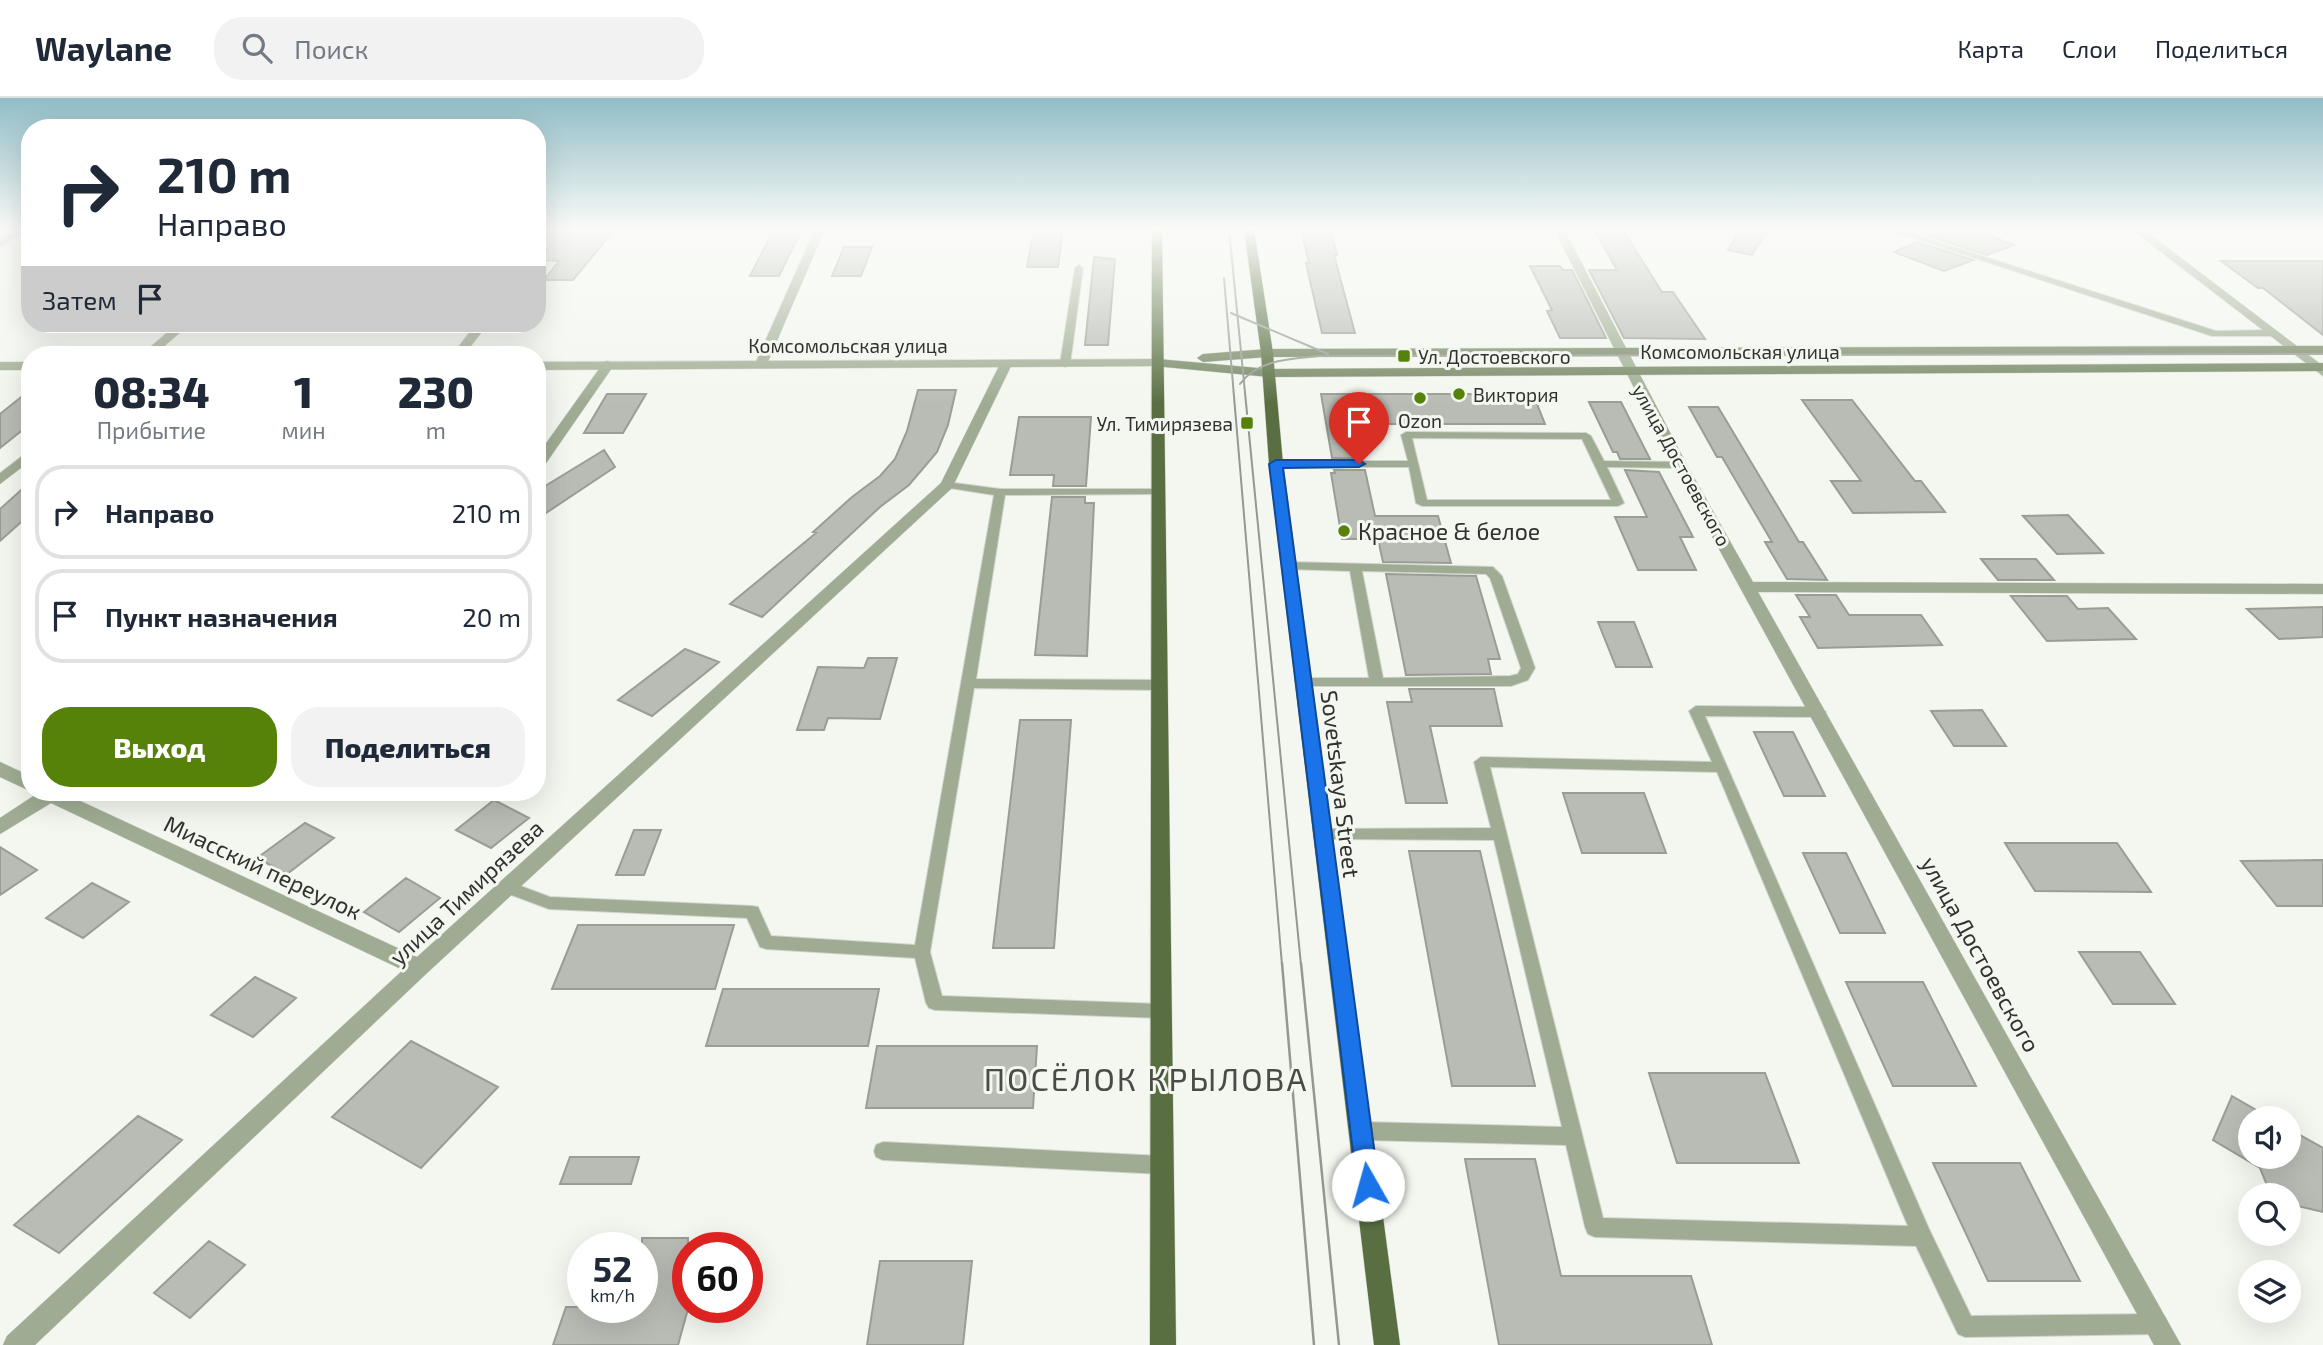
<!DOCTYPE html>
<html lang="ru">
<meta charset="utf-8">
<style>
:root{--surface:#fff;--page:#f2f2f3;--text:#1f2937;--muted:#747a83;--line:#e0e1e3;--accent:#56820a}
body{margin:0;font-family:"Exo 2",sans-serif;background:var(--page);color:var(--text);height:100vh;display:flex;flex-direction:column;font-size:26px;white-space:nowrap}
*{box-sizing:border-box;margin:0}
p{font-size:23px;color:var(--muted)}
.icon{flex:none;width:38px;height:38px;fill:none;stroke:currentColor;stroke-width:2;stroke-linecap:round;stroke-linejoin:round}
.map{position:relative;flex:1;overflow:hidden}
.drawer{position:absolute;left:21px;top:248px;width:525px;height:455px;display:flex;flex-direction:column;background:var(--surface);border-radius:28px;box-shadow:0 7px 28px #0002}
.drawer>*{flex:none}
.guide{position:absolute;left:21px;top:21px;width:525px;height:214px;border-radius:28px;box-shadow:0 7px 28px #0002;background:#fff;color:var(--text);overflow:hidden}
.controls{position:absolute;left:2238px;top:1008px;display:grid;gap:14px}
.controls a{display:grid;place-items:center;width:63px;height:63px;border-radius:50%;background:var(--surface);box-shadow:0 7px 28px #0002;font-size:35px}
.speed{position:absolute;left:567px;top:1134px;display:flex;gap:14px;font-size:35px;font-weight:700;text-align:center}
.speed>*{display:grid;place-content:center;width:91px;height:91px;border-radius:50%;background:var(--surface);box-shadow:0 7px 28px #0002;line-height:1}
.speed small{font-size:18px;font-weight:400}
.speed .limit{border:10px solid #d22;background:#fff;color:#111}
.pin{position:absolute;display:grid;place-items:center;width:60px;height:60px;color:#fff;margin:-72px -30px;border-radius:50% 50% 50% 0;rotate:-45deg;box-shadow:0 0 7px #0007}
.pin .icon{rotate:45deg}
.me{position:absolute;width:77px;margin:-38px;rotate:353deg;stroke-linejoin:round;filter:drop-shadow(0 0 5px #0008)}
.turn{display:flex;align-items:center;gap:24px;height:147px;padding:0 21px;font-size:32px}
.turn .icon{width:91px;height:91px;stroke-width:2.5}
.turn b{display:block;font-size:49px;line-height:60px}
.then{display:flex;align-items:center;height:66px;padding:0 21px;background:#0003;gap:14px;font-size:26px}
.eta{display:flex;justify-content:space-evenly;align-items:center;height:119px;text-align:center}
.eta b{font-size:42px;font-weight:800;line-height:49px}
.cta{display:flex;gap:14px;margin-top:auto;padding:14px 21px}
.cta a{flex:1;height:80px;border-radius:28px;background:var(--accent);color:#fff;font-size:28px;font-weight:800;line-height:80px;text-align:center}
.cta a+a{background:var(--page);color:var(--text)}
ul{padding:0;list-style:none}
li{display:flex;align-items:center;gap:21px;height:94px;margin:0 14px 10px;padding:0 7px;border:4px solid var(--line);border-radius:28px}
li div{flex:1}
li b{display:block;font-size:26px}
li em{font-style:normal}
header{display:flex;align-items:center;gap:42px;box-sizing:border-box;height:98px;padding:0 35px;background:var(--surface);border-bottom:2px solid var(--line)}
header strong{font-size:33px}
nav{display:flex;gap:38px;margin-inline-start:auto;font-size:24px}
.search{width:490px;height:63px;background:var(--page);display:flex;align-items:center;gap:18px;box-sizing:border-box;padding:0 24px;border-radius:28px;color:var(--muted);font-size:26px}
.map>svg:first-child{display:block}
</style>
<header>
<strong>Waylane</strong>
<div class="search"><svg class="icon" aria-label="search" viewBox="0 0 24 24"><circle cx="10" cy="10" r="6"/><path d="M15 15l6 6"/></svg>Поиск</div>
<nav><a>Карта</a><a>Слои</a><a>Поделиться</a></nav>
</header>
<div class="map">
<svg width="2323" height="1247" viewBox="0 0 2323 1247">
<rect width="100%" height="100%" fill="#f3f7ef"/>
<path fill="#b8bcb4" stroke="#999d95" stroke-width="2" d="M565 131H615L573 182H544L559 163 537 162Z
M774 131H802L779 178H750Z
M1034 131H1063L1058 169H1027Z
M1594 131H1622L1662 194H1673L1705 241 1624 240 1589 172H1617Z
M1741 131H1768L1752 157 1728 152Z
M1944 131H1973L2014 147 1987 157 1929 138Z
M1301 132H1331L1337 157H1334L1355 235H1322L1306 165H1309Z
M1917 144 1973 162 1944 173 1894 154Z
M844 149H872L861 178H832Z
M1094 159 1115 161 1108 247H1085Z
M2221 163H2323V237L2263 190H2258Z
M1530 168H1560L1563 172H1572L1606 240H1560L1547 213 1552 212Z
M30 292V326L0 350V316Z
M918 292H956L948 327 937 354 909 387 880 409 762 519 730 506 816 435 813 434 852 399 880 378 895 361 907 333Z
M607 296H646L623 335H584Z
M1321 296H1533L1545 326H1365L1371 353H1361L1363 360H1332Z
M1802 302H1852L1915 383H1921L1945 414 1853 415 1831 383H1861Z
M1589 304H1621L1650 361H1620L1617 354H1613Z
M1689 309H1718L1799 444H1803L1827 482 1787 481 1765 444H1772L1722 359H1717Z
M1019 319H1091L1086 388H1053L1054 377H1010Z
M604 352 615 369 537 421V393Z
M1334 372H1365L1375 418H1438L1451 465 1383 464 1378 441H1342L1331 375H1335Z
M1625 372 1659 374 1693 439H1680L1696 472H1638L1615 419H1647Z
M30 384V416L0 443V411Z
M1052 399H1085V405H1094L1087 558 1035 557Z
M2068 417 2103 455 2057 456 2023 418Z
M1981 461H2036L2054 482H1998Z
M1386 476 1476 478 1500 561H1488L1491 576 1406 577Z
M1796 497H1836L1849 517H1921L1942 547 1818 550 1800 519H1810Z
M2011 498H2067L2078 511 2108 510 2136 541 2047 543Z
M2323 509V539L2279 541 2247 511Z
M1598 524H1634L1652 569H1616Z
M685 551 719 564 652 618 618 602Z
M868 560H897L880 621 828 620 824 632H797L818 569 864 570Z
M1409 591H1494L1502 628H1430L1447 705H1406L1387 604H1412Z
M1982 612 2006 648H1954L1931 613Z
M1020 622H1071L1054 850H993Z
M1754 634H1793L1825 698H1784Z
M1563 695H1644L1666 755H1582Z
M494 702 529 720 491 750 456 732Z
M305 725 334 740 287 776 257 760Z
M634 732H661L644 777H616Z
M2005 745H2117L2151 794 2035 793Z
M0 749 37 772 0 797Z
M1409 753H1480L1535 988H1452Z
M1803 755H1846L1885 835H1840Z
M2323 762V808H2277L2241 763Z
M406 780 440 800 399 834 364 814Z
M92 785 129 804 83 840 46 820Z
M578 827H734L715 891H552Z
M2079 854H2140L2175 906H2113Z
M255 879 296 900 253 939 211 917Z
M1846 884H1923L1976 988H1893Z
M723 891H879L868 948H706Z
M411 943 498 989 421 1070 332 1019Z
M877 948H1037L1033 1010H866Z
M1649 975H1765L1799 1065H1677Z
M2232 998 2270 1020H2250V1059H2289V1031L2323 1050V1114L2289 1106V1097H2271L2260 1070 2213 1042Z
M138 1018 182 1042 59 1155 14 1127Z
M570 1059H639L631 1086H560Z
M1465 1061H1535L1561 1178H1691L1712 1247H1499Z
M1933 1065H2020L2080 1183H1988Z
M642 1140H688V1211L678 1247H553L566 1209H642Z
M209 1143 245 1167 190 1220 154 1195Z
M880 1163H972L963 1247H867Z"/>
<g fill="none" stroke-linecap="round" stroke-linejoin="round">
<g stroke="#d0d4cc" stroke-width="2">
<path id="service" d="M1796 131H1833C1825 136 1804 136 1796 131Z
M1886 131H1898L2216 233 2272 232 2277 235 2272 238H2212Z
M1079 167 1083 170 1070 266 1065 269 1060 266 1075 170Z
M1406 334 1586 335 1591 338 1604 363 1680 364 1686 367 1680 370 1607 369 1624 405 1618 408H1422L1416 405 1409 369H1276L1270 366 1276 363H1408L1401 337ZM1412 340 1582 341 1611 402H1427Z
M947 384 1000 391H1163V395L1159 396 1005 397 976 581 1160 582 1167 587 1160 592 974 590 930 854 942 898 1161 906 1167 908 1170 913 1167 918 1161 920 935 912 929 910 926 905 915 860 766 851 760 849 747 820 549 811 501 793 499 789 501 785 507 783 550 799 752 808 758 809 771 838 915 847 994 397 943 389 941 387Z
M1289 464 1493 469 1502 478 1535 570 1528 582 1511 588H1299L1297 585 1304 580H1369L1350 473 1285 471 1283 468ZM1362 473 1486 476 1490 480 1521 570 1518 576 1510 578 1383 580Z
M1696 608 1819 609 1826 614 1819 619 1705 618 1929 1131 1971 1218 2158 1216 2165 1219 2168 1226 2165 1233 2158 1236 1965 1239 1958 1236 1916 1148 1595 1139 1588 1136 1585 1129 1566 1047 1362 1042 1355 1039 1353 1033 1355 1027 1362 1024 1562 1029 1494 742 1323 741 1318 739 1315 735 1318 731 1491 730 1474 664 1481 659 1712 664 1689 613ZM1490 669 1717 674 1908 1128 1603 1120Z
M883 1044 1162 1058 1169 1061 1172 1067 1169 1073 1162 1076 883 1062 876 1059 874 1053 876 1047Z"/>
</g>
<g stroke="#d0d4cc" stroke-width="1">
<path id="minor" d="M16 131H28L0 149V141Z
M552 131H562L537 159V149Z
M815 131H825L767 266 765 269H757L755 266Z
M1554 131H1564L1687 367 1753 484 2323 486V496L1758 494 2181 1247H2154L1673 367Z
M2131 131H2143L2323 268V278Z
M177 226H190L154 257H141Z
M476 226H488L464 257H452Z
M1006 262 1012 266 952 390 426 876 35 1247H3L7 1238 403 872 51 705 0 736V720L38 695H63L417 859 941 385 1000 266Z
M608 263 614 267 542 371 537 372V358L604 264Z
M30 352V363L0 386V375Z
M0 664 30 678V693L0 679Z"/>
</g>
<g stroke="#d0d4cc" stroke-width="1">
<path id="tertiary" d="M1158 261 1162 262V268L537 272V264Z
M0 264H30V272H0Z"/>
</g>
<g stroke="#d0d4cc" stroke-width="1">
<path id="secondary" d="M2323 248V256L1267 259 1203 264 1197 260 1203 256 1267 251Z
M1158 261 1269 271 2323 265V273L1269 279 1154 268V262Z"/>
</g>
<g stroke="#d0d4cc" stroke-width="1">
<path id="primary" d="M1152 131H1162L1176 1247H1150Z
M1244 131H1254L1273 255 1283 366 1400 1247H1374L1269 366 1261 255Z"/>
</g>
<use href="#service" fill="#9fac93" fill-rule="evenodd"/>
<use href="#minor" fill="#9fac93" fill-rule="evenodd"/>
<use href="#tertiary" fill="#9fac93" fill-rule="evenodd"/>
<use href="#secondary" fill="#768864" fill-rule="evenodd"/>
<use href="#primary" fill="#596f42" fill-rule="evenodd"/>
<path stroke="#959892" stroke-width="2" d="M1229 131 1301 867
M1224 180 1282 867
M1231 215 1328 256
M1240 286C1258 261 1291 261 1319 258L2323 256"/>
<path stroke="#959892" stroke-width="2.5" d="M1282 865 1314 1247
M1301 865 1339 1247"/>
</g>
<linearGradient id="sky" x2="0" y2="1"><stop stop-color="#91bdc6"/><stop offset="0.43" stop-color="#fafbf8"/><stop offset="1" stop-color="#fafbf8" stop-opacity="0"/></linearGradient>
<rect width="2323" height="306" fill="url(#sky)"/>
<path fill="#1a73e8" stroke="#114b97" stroke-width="2" d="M1276 362H1359L1365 366 1359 369 1283 370 1379 1087 1376 1094 1368 1097 1360 1094 1357 1087 1269 366Z"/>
<g fill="#56820a" stroke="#f3f7ef" stroke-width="2.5">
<rect x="1397" y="251" width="14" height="14" rx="3.5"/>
<circle cx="1459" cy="296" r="7"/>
<circle cx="1420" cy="300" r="7"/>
<rect x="1240" y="318" width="14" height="14" rx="3.5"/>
<circle cx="1344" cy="433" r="7"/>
</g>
<g text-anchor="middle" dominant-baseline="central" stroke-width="6" stroke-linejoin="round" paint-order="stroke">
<g font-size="19" fill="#30322f" stroke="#f3f7ef">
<text x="848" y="247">Комсомольская улица</text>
<text x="1740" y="253">Комсомольская улица</text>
<text transform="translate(1682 367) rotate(61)">улица Достоевского</text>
</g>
<g font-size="19" fill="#30322f" stroke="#f3f7ef" text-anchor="start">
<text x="1418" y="258">Ул. Достоевского</text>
<text x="1473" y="296">Виктория</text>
<text x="1420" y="322" text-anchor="middle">Ozon</text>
<text x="1233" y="325" text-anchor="end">Ул. Тимирязева</text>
</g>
<g font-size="23" fill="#30322f" stroke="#f3f7ef" text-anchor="start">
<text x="1358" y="433">Красное &amp; белое</text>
</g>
<g font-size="23" fill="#30322f" stroke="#f3f7ef">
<text transform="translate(1341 686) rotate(83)">Sovetskaya Street</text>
<text transform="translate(263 769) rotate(25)">Миасский переулок</text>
<text transform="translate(466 794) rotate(-43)">улица Тимирязева</text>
<text transform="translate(1981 856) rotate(61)">улица Достоевского</text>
</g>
<g font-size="32" letter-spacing="2" fill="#494c46" stroke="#f3f7ef">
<text x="1146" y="980">ПОСЁЛОК КРЫЛОВА</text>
</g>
</g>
</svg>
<div class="controls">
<a><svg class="icon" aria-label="sound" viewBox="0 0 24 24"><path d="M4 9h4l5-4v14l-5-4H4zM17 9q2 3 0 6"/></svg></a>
<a><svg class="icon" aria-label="search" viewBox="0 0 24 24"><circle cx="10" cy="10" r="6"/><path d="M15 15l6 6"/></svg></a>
<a><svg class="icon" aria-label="layers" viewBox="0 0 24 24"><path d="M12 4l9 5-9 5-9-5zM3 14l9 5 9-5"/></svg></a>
</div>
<div class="speed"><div>52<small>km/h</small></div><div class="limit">60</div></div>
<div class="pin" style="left:1359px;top:366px;background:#d93025"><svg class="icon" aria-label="arrive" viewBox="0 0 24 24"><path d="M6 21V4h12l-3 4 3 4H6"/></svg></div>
<svg class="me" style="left:1368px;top:1087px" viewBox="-20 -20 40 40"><circle r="19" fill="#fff"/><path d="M0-13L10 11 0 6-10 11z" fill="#1a73e8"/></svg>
<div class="guide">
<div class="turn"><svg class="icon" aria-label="right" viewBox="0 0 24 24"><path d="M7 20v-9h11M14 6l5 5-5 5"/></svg><div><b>210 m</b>Направо</div></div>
<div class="then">Затем<svg class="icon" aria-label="arrive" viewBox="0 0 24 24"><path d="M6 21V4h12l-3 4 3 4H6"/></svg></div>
</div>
<section class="drawer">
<div class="eta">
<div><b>08:34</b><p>Прибытие</p></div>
<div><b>1</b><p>мин</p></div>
<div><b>230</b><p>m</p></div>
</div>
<ul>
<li><svg class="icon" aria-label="right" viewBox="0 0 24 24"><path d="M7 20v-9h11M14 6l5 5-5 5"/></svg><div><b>Направо</b></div><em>210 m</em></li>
<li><svg class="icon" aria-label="arrive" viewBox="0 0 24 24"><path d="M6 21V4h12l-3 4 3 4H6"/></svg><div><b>Пункт назначения</b></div><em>20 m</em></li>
</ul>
<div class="cta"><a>Выход</a><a>Поделиться</a></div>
</section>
</div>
